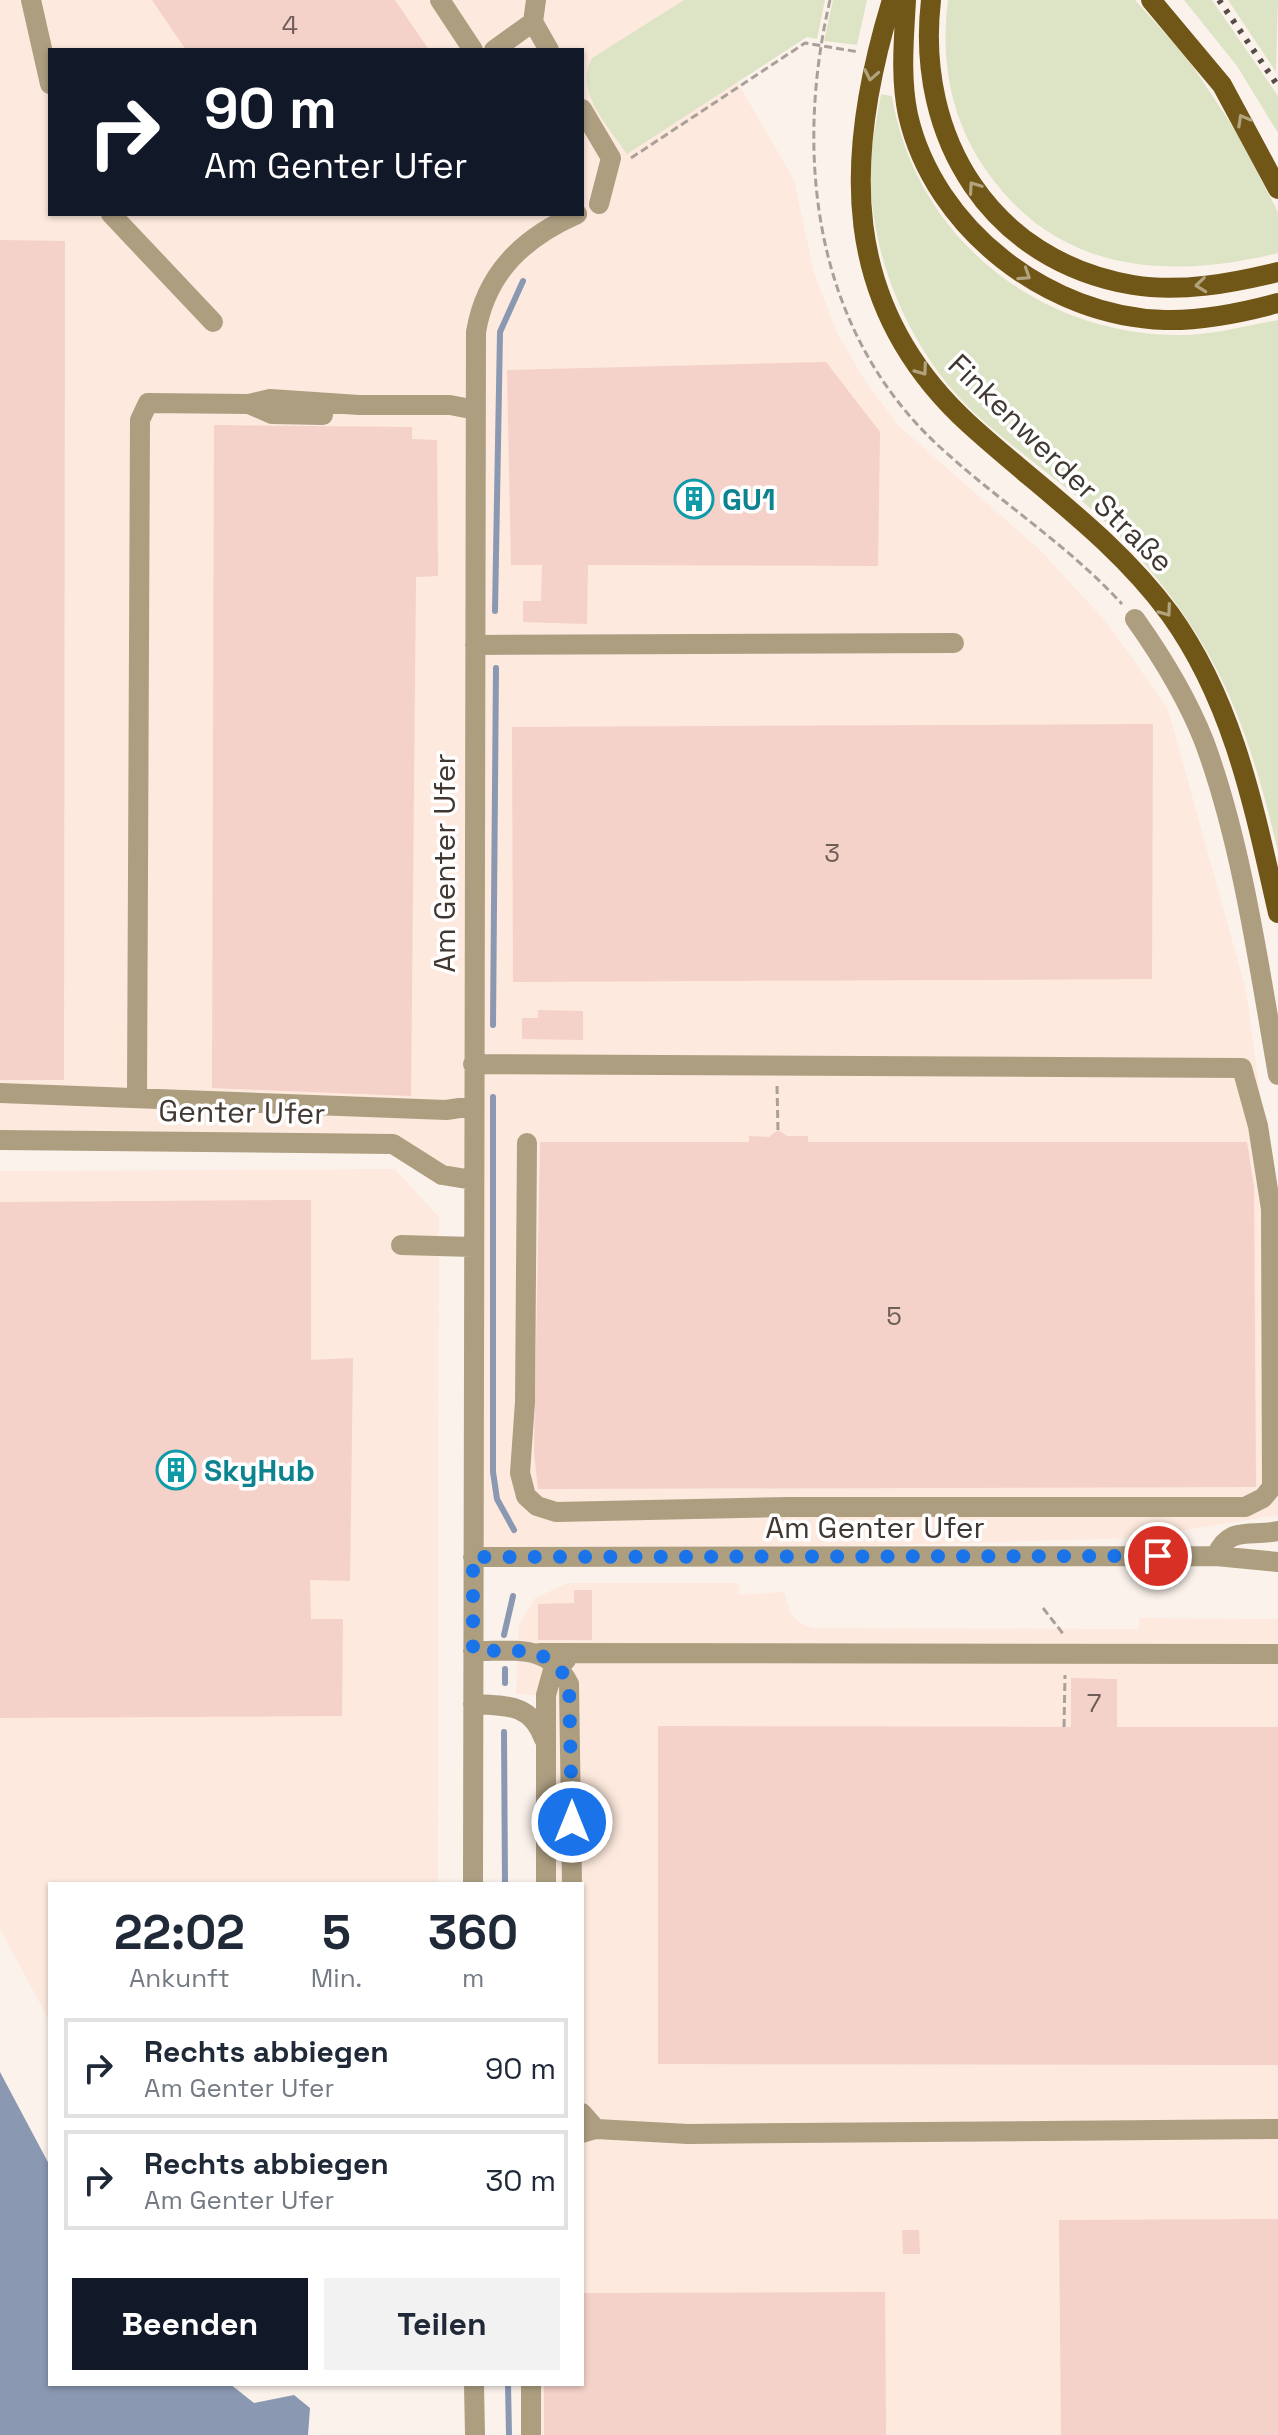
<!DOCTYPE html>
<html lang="de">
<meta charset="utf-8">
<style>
:root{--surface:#fff;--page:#f2f2f3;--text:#1f2937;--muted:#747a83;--line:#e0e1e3;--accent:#111827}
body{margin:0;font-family:"Space Grotesk",sans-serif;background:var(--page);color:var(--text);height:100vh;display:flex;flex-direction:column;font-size:30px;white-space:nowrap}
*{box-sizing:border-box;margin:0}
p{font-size:26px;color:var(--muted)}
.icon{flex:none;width:44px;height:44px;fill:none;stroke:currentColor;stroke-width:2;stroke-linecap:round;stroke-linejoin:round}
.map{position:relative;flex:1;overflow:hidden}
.panel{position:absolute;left:48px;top:1882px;width:536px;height:504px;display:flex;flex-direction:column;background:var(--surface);border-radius:0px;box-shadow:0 2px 6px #0004}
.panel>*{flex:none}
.hud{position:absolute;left:48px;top:48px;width:536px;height:168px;border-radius:0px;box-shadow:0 2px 6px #0004;background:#111827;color:#fff;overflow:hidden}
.pin{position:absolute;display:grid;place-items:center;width:68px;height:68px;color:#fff;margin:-34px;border:4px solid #fff;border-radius:50%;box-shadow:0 2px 8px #0007}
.me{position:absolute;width:88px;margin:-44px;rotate:0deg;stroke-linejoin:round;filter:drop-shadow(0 0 6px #0008)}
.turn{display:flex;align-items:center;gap:28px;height:168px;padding:0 24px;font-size:36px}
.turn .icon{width:104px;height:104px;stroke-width:2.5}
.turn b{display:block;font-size:56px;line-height:68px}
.eta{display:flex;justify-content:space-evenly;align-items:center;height:136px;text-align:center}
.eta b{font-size:48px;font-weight:600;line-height:56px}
.button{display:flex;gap:16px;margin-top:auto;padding:16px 24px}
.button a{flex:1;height:92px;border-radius:0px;background:var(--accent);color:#fff;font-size:32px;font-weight:600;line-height:92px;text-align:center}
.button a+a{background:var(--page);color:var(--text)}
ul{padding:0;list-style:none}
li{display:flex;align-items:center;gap:24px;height:100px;margin:0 16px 12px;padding:0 8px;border:4px solid var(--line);border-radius:0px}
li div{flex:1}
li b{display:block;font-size:30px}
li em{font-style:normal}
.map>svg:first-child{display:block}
</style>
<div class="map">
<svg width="1278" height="2435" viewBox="0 0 1278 2435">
<rect width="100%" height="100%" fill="#fcf2ec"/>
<path fill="#fde9dd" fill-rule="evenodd" d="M0 0H684L592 58 727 64 794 180 814 273 838 335 864 379 899 426 1040 550 1108 624 1168 709 1246 990 1278 1224V1515L1136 1538 473 1557V1180L391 1144 0 1134ZM50 50H582V214H50Z
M395 1169 439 1217 438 1884H50V2022L0 1929V1171Z
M568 1583H738L740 1595 784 1592 790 1612 800 1623 813 1628 1139 1629V1618L1278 1619V2435H523V2384H582V1884H553L554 1696 516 1694 519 1624 535 1598Z"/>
<path fill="#dde4c6" d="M684 0H825L817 39 807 37 627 154C609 127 573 91 592 58Z
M833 0H867L857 45 824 41Z
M948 0H1135L1188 59 1237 133 1278 212V253C1167 280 1059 273 988 173 951 121 940 63 948 0Z
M1184 0H1212L1278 96V133L1237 66Z
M1228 0H1278L1276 72Z
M881 94 892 96C915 239 1043 339 1187 335 1217 334 1249 325 1278 320V852C1249 729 1221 651 1137 555 1093 503 1033 465 982 420 909 356 862 245 872 148 874 130 878 112 881 94Z"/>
<path fill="#8b98b2" d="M0 2072 50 2166V2384H230L254 2403 294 2395 310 2408 308 2435H0Z"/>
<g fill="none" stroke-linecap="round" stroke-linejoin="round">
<path stroke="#8b98b2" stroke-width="6" d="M495 611 500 332 523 281
M493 1025 496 668
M493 1097V1472L497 1499 514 1530
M504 1635 513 1596
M505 1683V1669
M504 1732 505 1884
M508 2384 509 2435"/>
</g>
<path fill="#f4d1c9" d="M152 0H395L429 50H186Z
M0 240 65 241 64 1080H0Z
M826 362 880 432 878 566 588 565 587 624 523 622V601H541L542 565H511L507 370Z
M214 425 412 427V439L437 440 438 576 416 577 411 1096 212 1088Z
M1153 724 1152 979 513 982 512 727Z
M538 1010 583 1011V1040L522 1039V1018H538Z
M778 1130 787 1136H808V1142H1247L1254 1187 1256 1487 538 1489 534 1452 540 1142H749V1136L769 1137Z
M311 1200V1360L353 1358 350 1581 310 1580 311 1619H343L342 1716 0 1718V1202Z
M574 1590H592V1640H538V1604L574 1603Z
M1071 1678 1117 1679V1727H1278V2065L658 2064V1726L1071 1727Z
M1278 2219V2435H1061L1059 2220Z
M902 2230H919L920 2254H903Z
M885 2292 886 2435H544V2384H582V2293Z"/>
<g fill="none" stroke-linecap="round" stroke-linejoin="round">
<path stroke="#aaa09a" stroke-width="3" stroke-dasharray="8 4" stroke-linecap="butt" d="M830 0C793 159 815 334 942 449 1001 503 1068 545 1122 604
M631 158 805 43 859 52
M777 1086 778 1131
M1043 1608 1064 1635
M1064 1727 1065 1675"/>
<path stroke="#ad9e80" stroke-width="20" d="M31 0 50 84
M440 0 473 50
M536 0 533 22 549 50
M494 50 533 22
M582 109 611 158 599 204
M111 214 213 322
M249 404 272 414 323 415
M1135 619C1162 657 1187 698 1204 741 1242 843 1259 967 1278 1075
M475 645 954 643
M473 1064 1242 1068 1258 1126 1271 1209 1272 1487 1263 1498 1245 1507H788L556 1512 537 1506 526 1496 520 1473 525 1402 527 1143
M0 1093 446 1110 473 1106
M137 1099 140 420 148 403 249 404 270 399 359 405H450L476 410
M0 1140 393 1144 442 1175 473 1180
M401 1245 473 1247
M1216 1556C1229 1525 1250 1537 1278 1531
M473 1557 1216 1556 1278 1562
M473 1651C513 1652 548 1642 569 1684L572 1884
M539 1653 1278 1654
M473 1704C506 1706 531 1703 544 1739
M473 1884 476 332C486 273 523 238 577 214
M546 1884V1695L553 1670 566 1660
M582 2113 596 2129
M582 2133 596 2129 688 2134 1278 2129
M474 2384 475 2435
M531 2384V2435"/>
<path stroke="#715717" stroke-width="20" d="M892 0C844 156 838 304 969 424 1038 487 1114 538 1170 614 1234 703 1254 808 1278 913
M906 0C904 38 900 77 908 115 934 229 1049 317 1165 320 1203 321 1241 313 1278 303
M931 0C915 138 991 261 1133 285 1181 293 1232 283 1278 272
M1151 0 1222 85 1278 189"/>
<path stroke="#564c46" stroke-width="6" stroke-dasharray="4 8" stroke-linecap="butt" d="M1219 0 1278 86"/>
</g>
<defs><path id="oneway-chevron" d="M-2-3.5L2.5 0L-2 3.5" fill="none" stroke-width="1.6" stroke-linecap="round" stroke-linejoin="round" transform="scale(2)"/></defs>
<g stroke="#b1a37f">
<use href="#oneway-chevron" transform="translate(871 75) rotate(101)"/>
<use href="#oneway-chevron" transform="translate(1243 120) rotate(-119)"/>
<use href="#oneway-chevron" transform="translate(974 187) rotate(-125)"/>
<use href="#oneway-chevron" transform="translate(1025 275) rotate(33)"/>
<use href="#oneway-chevron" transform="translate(1201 285) rotate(174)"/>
<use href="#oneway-chevron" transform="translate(922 370) rotate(54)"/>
<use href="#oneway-chevron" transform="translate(1166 611) rotate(54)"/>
</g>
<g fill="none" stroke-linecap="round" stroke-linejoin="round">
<path stroke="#1a73e8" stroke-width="14" stroke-dasharray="0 25.2" d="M572 1822 569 1684C549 1642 513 1652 473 1651V1557L1158 1556"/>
</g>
<defs>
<g id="building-ring" transform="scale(2)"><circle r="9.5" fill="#fff" stroke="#0f9aa8" stroke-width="1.5"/><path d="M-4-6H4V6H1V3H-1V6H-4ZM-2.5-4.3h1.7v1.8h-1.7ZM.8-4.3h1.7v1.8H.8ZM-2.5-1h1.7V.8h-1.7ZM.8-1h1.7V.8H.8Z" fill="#0f9aa8"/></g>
</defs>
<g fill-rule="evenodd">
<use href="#building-ring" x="694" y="499"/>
<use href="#building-ring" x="176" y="1470"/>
</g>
<g text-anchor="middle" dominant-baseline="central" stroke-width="7" stroke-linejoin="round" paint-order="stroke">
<g font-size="26" fill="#6e5e58">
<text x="290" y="25">4</text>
<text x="832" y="853">3</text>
<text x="894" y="1316">5</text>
<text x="1094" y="1703">7</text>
</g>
<g font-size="30" fill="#423832" stroke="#fff">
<text transform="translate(1061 463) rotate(44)">Finkenwerder Straße</text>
<text transform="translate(444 863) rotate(-90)">Am Genter Ufer</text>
<text transform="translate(242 1112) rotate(1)">Genter Ufer</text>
<text x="875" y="1527">Am Genter Ufer</text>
</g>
<g font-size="30" font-weight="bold" fill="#0d838f" stroke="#fff" text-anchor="start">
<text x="722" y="499">GU1</text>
<text x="204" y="1470">SkyHub</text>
</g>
</g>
</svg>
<div class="pin" style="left:1158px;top:1556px;background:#d93025"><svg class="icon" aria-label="arrive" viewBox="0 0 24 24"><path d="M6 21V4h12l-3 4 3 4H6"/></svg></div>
<svg class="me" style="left:572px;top:1822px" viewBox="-20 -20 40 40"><circle r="17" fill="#1a73e8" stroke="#fff" stroke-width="3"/><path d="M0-11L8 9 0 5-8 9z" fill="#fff"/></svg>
<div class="hud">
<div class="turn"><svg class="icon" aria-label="right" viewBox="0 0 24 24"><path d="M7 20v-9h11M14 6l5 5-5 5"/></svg><div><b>90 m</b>Am Genter Ufer</div></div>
</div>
<section class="panel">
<div class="eta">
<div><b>22:02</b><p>Ankunft</p></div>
<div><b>5</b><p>Min.</p></div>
<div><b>360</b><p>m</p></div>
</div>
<ul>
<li><svg class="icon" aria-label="right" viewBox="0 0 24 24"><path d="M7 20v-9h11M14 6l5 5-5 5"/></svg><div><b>Rechts abbiegen</b><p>Am Genter Ufer</p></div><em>90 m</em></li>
<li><svg class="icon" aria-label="right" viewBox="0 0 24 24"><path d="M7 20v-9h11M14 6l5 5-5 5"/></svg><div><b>Rechts abbiegen</b><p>Am Genter Ufer</p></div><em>30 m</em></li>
</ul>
<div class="button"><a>Beenden</a><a>Teilen</a></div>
</section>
</div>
